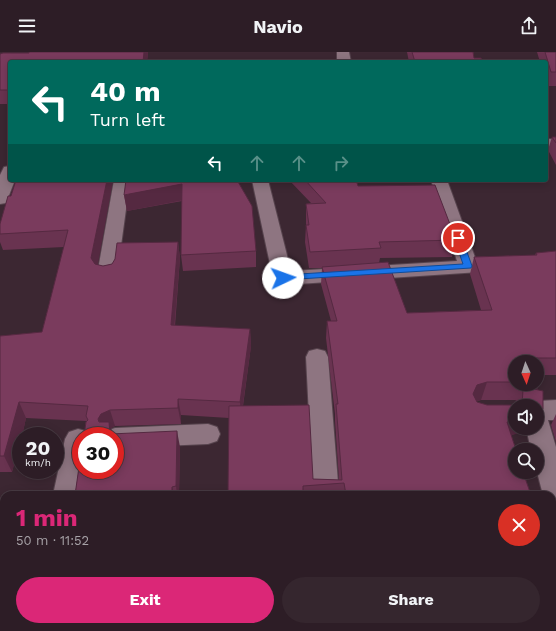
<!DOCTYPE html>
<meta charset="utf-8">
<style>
:root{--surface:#2d1d26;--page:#35262e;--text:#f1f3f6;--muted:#a7a2a7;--line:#483b43;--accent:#db2777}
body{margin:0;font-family:"Work Sans",sans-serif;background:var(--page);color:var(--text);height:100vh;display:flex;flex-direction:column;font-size:15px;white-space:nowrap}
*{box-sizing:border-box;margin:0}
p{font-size:13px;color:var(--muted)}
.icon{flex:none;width:22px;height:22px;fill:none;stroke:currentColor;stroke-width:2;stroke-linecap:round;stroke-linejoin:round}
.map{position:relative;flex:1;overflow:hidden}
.sheet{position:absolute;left:0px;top:439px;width:556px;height:140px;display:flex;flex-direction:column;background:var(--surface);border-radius:12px 12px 0 0;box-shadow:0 2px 10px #0003,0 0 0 1px var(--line)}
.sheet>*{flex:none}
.guide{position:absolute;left:8px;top:8px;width:540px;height:122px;border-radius:4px;box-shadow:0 2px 10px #0003,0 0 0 1px var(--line);background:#00695c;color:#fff;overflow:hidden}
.needle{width:26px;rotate:177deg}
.controls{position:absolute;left:508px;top:303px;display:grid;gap:8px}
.controls a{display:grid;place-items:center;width:36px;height:36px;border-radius:50%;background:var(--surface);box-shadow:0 2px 10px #0003,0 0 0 1px var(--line);font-size:20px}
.speed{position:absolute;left:12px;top:375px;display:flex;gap:8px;font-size:20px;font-weight:700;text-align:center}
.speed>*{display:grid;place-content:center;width:52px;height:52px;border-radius:50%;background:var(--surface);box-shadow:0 2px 10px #0003,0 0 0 1px var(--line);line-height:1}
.speed small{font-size:10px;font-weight:400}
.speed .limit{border:6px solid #d22;background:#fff;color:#111}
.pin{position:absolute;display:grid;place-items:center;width:34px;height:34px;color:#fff;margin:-17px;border:2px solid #fff;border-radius:50%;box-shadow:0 1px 4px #0007}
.me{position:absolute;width:44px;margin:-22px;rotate:87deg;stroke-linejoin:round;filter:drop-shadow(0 0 3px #0008)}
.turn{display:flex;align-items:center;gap:14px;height:84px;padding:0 16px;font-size:18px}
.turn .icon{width:52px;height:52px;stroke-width:2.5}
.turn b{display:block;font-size:28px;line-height:34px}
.lanes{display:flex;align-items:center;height:38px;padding:0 16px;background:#0003;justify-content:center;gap:20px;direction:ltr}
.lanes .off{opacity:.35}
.round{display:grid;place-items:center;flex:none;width:42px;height:42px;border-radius:21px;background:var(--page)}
.headline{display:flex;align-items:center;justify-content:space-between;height:68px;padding:0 16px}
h1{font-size:24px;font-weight:700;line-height:30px;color:var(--accent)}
.cta{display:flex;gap:8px;margin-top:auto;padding:8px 16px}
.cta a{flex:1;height:46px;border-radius:24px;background:var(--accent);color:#fff;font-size:16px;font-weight:700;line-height:46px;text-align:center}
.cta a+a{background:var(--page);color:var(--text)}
header{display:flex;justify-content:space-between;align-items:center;height:52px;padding:0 16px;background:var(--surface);font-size:18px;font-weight:700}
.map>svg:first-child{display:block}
</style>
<header><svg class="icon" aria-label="menu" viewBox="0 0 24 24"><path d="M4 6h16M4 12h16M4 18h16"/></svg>Navio<svg class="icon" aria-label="share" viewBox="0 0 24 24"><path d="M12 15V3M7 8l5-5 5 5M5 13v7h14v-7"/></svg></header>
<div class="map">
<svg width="556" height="579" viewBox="0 0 556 579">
<rect width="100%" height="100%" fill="#3c2732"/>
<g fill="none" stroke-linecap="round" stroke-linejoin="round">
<g stroke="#56434d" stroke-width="2">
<path id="minor" d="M337 0H349L351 10H337Z
M546 87H556V97H546Z
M10 114V128H15L6 151 0 152V123L4 115Z
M114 128H130L117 223 114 228 107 229 100 228 97 223Z
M252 128H268L291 219 457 209 431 128H447L476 208 556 203V215L283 233 276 231 273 226Z
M317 297 325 299 328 305 339 443H313L306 305 309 299Z
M556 348V368H548L556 395V455L552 453V443H543L537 420V398H531L526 376H537V354H528V352L537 349Z
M208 372 217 375 220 382 217 389 208 392 115 396V384H104L106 379 115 376Z
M78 377 90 380 92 384H81V418H84L79 443H53L65 387 69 380Z
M23 575H53L54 579H22Z
M320 575H350L351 579H319Z"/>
</g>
<use href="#minor" fill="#8e7581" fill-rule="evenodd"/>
</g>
<path fill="#693350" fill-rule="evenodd" d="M148 0 147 10H10V52H0V2L29 1Z
M407 0H473L474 6 483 10H409Z
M537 0H556V34H547L546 32V10H540Z
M552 85H556V113L548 98Z
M16 128H113L97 213 103 214 112 212 178 190 180 206 175 274 250 277 251 294 243 354 313 427 339 428 335 369V362L326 286 327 269H331L321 232 322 216H309L305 190 306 173V152L311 151 289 128H356L358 134 456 188 452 205 380 206 379 211 407 261 481 258 470 222 474 205 535 203 536 201 556 199V323H537V310H515V332H537V338L543 357 537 371V354L515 376H526L525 379 511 383 531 443H228L229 366 181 363V372L115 374 111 376 112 382 180 395 179 443H75L86 369 26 366 22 384H21V386L12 420H0V284L42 280 64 195 3 198 0 190V172L11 144ZM481 348H515L519 350 517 353H487L477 350V349Z
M237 128 256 199V215L183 219 181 203 182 149 127 159 124 143Z
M556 362V390L551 373Z
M552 507 556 519V559L555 561H552Z
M357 575H442L443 579H357Z"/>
<path fill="#552941" d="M144 0H148L147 10H143Z
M107 128H113L96 223 91 206Z
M182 132 184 148 127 159 124 143Z
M178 190 180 206 173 290 171 273Z
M250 277 251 294 241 366 240 350Z
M487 330 481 348 472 351 473 342 477 333Z
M540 332 532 349 534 334Z
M178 347 181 363V372L178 356Z
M19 350 26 366 22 384H21V386L12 420 4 404Z
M110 358 115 374 111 376 113 384 106 378 98 367 101 362Z
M515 367V376H526L525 379 500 387 507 370Z
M177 379 180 395 179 443H177L176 434Z
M172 435 174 443H172Z
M138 575H144V579H137Z"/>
<path fill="#7a3b5d" stroke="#552941" d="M29 0H144L143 10H10V38H0V2L3 1H29Z
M412 0H473L474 6H481L483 10H415Z
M545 0H556V20H551Z
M552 85H556V91Z
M16 128H107L91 206 95 212 103 214 112 212 115 207 117 191 178 190 171 273 250 277 240 350 178 347V356L110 358 101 362 98 367 99 370H109L110 382 177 379 176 434 172 435V443H75L81 401V418H115V384H84L86 370 88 368 86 364 88 354 19 350 4 404H0V284L42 280 68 178 0 182V172L8 144H11Z
M126 128H237L252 154 256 199 181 203 182 132 124 143Z
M305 128H356L358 134 435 133 456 188 379 190 381 196 310 200 306 173H309L306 152 326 151Z
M556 199V306H529L531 310H515V330H487L477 333 473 342 477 350 487 353H522L523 338H531L533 336 525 332H537V325L540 332 534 334V337L543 339V357H537V354H515V367L507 370 516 398H515V420H523L531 443H346L344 431 303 434V443H228L229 354 309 353 313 427 342 428 336 352H338L327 269H337L322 215 388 210 407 261 492 258 474 205 537 203 536 201Z
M552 507 556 519V547H552Z
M48 575H138L137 579H48Z
M262 575H312L313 579H262Z
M361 575H442L443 579H362Z"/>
<path fill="#1a73e8" stroke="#114b97" d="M456 184 462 186 472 214 471 216 283 228 279 226 283 223 463 212 454 186Z"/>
</svg>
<div class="controls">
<a><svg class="needle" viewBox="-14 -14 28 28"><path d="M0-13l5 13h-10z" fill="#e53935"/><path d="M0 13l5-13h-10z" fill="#a7a2a7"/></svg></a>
<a><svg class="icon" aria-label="sound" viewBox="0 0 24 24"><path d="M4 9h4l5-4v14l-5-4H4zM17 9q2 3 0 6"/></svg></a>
<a><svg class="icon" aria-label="search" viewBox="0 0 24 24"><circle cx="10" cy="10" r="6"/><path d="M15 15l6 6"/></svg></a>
</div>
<div class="speed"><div>20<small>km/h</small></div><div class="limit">30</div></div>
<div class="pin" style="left:458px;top:186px;background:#d93025"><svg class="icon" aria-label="arrive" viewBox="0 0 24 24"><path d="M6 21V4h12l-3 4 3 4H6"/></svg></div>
<svg class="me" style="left:283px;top:226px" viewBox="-20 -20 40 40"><circle r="19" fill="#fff"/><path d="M0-13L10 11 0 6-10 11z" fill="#1a73e8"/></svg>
<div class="guide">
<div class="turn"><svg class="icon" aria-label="left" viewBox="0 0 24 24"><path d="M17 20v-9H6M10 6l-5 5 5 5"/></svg><div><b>40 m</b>Turn left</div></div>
<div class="lanes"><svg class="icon" aria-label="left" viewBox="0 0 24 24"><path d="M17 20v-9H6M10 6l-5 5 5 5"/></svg><svg class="icon off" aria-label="ahead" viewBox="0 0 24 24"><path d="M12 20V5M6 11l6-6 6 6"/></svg><svg class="icon off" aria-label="ahead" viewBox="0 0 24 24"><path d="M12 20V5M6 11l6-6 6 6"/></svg><svg class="icon off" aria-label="right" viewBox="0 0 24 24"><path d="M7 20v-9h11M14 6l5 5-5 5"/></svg></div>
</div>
<section class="sheet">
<div class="headline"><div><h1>1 min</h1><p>50 m · 11:52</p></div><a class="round" style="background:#d93025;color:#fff"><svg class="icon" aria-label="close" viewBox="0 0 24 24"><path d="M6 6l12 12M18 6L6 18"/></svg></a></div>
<div class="cta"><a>Exit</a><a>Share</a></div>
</section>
</div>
